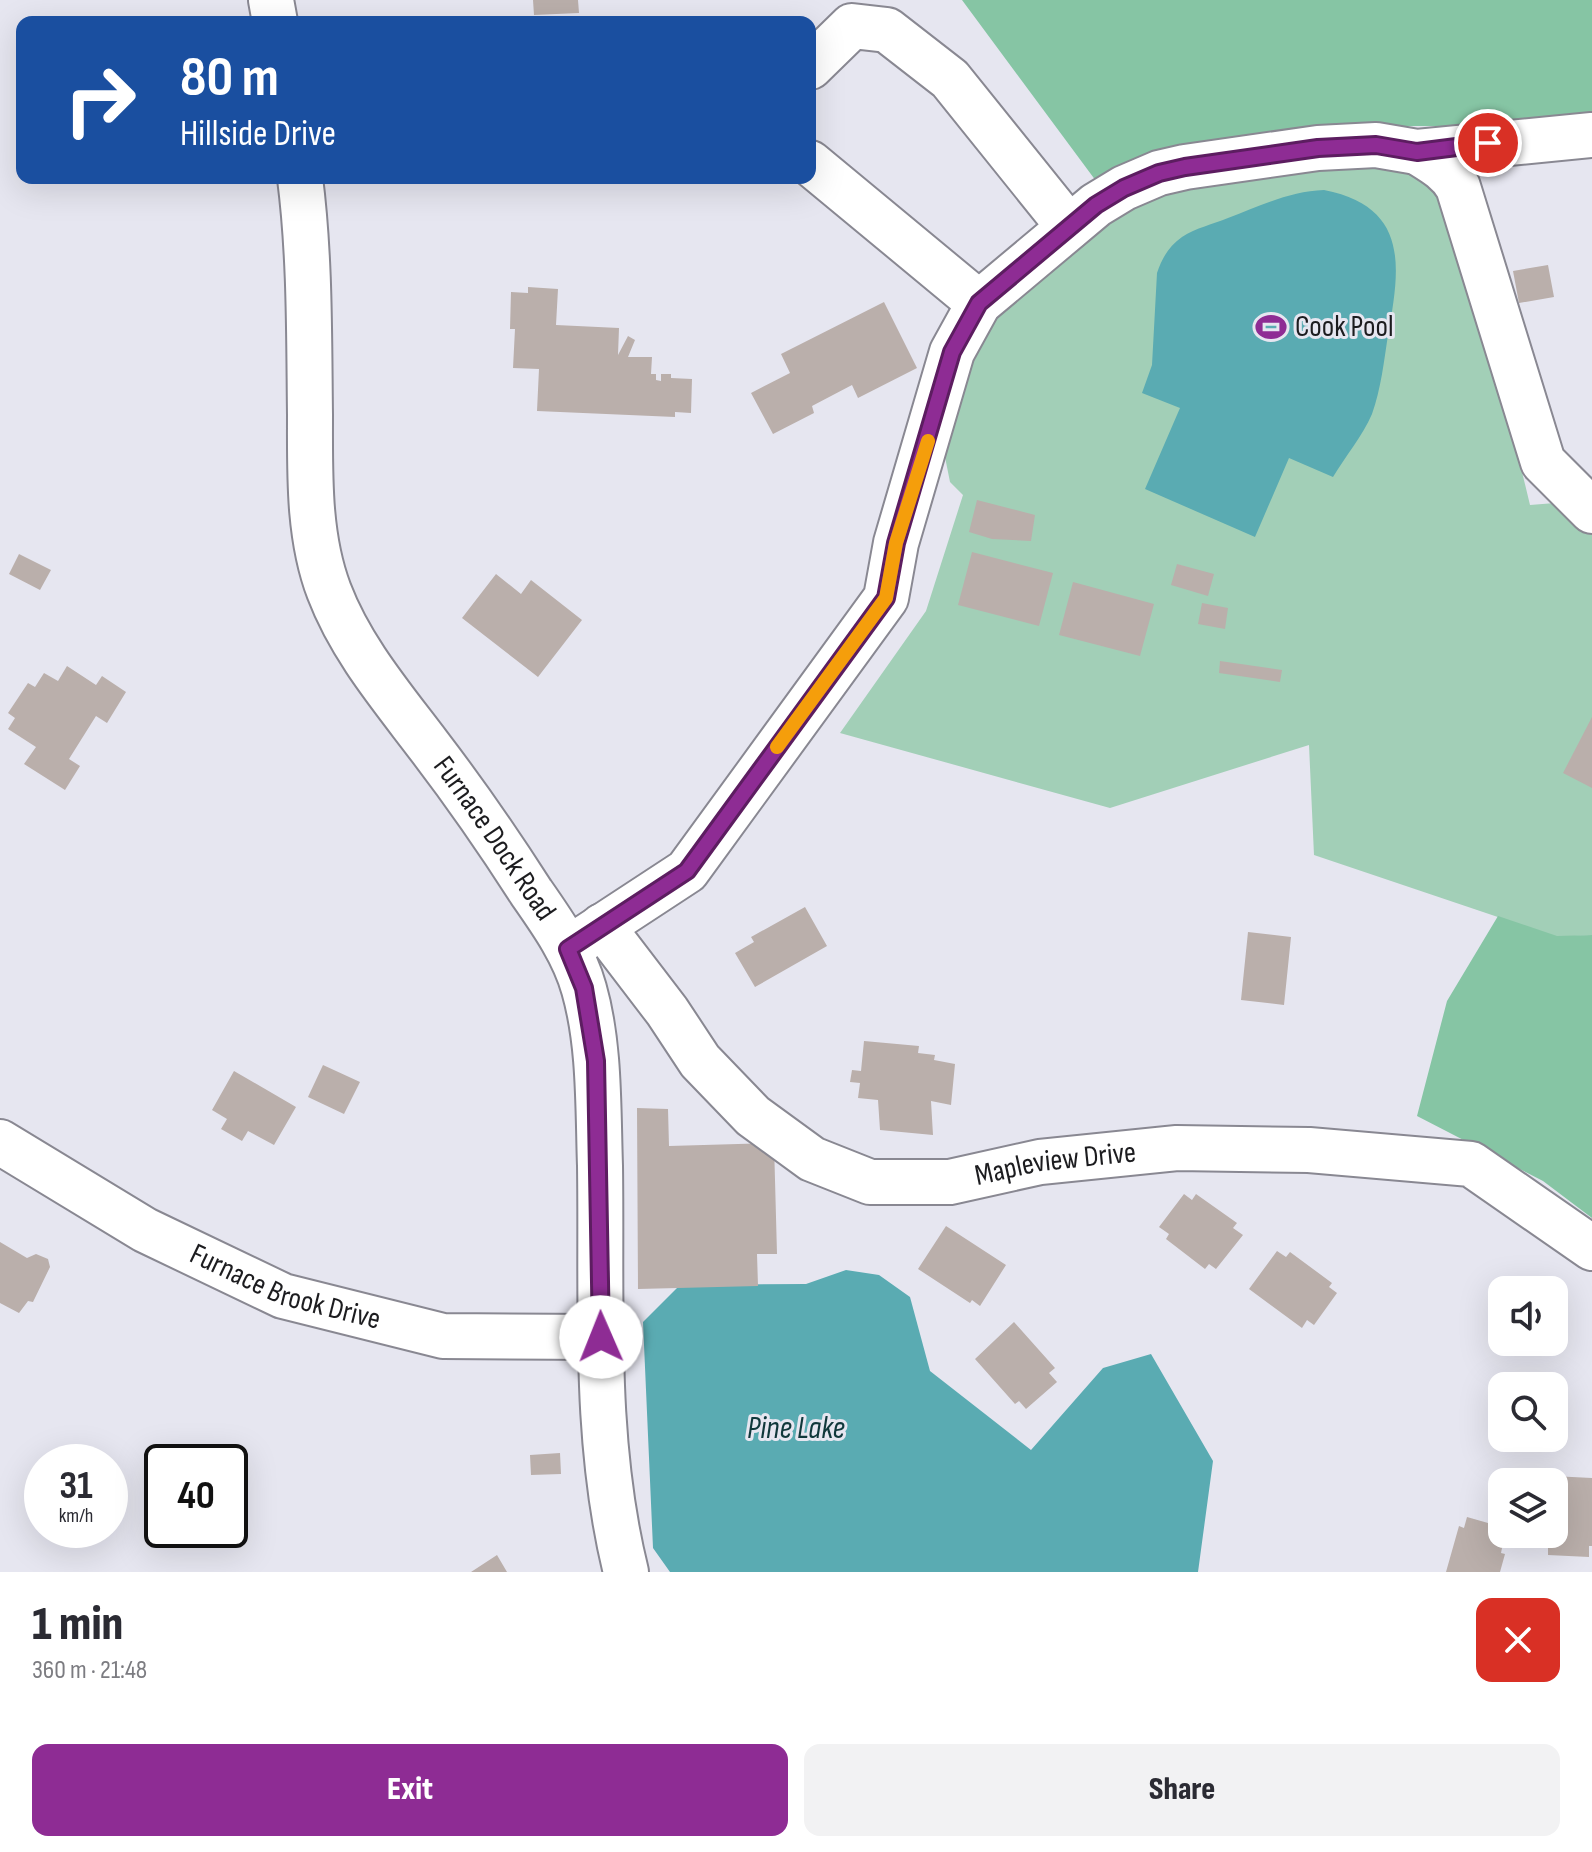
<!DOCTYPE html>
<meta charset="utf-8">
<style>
:root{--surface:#fff;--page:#f2f2f3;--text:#2b2b33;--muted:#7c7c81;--accent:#8e2c94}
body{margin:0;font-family:"Sofia Sans Condensed",sans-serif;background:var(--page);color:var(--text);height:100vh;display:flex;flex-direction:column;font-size:30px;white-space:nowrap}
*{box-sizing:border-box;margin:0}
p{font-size:26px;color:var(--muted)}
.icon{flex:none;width:44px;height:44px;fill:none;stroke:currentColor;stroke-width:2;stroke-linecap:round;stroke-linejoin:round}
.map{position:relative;height:1572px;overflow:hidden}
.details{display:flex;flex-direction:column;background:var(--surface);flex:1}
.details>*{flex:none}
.hud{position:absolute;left:16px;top:16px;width:800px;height:168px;border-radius:16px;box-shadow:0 8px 32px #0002;background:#1a4fa0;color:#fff;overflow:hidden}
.fabs{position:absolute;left:1488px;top:1276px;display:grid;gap:16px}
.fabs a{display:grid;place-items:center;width:80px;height:80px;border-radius:16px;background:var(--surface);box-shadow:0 8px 32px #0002;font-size:40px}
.speed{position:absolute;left:24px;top:1444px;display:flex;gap:16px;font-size:40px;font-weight:700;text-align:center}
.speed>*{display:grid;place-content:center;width:104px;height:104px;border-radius:50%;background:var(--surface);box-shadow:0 8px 32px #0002;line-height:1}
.speed small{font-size:20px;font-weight:400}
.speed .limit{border:4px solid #111;border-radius:12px;background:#fff;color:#111}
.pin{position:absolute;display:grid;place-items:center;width:68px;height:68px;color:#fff;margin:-34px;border:4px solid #fff;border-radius:50%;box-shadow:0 2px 8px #0007}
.me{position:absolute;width:88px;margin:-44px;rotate:359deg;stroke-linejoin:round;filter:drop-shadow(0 0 6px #0008)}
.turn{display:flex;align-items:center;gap:28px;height:168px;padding:0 32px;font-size:36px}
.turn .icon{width:104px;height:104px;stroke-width:2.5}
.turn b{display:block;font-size:56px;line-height:68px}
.round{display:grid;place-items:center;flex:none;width:84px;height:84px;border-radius:16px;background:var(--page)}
.overview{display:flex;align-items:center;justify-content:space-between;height:136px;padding:0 32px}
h1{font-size:48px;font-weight:800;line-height:60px}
.button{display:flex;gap:16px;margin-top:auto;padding:16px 32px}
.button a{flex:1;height:92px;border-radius:16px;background:var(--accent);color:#fff;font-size:32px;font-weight:800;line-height:92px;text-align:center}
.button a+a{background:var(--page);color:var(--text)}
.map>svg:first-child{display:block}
</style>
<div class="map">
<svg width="1592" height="1572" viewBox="0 0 1592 1572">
<rect width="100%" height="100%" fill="#e6e6f0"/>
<path fill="#a2cfb7" d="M1386 168 1415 175 1437 191 1496 364 1530 505 1555 503 1592 535V935L1557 937 1314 855 1309 745 1110 808 840 733 926 611 963 495 950 482 945 457 964 368 994 317 1113 218C1182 173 1304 170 1386 168Z"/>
<path fill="#86c5a4" d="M962 0H1592V127L1416 126 1299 130 1096 181Z
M1498 916 1557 936 1592 935V1218L1543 1181 1417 1116 1447 1001Z"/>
<path fill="#5aabb2" d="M1324 190C1410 207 1400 268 1388 335 1384 361 1381 389 1372 414 1363 435 1345 457 1333 477L1289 458 1255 537 1145 489 1180 408 1142 393 1152 365 1157 273C1162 258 1169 246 1182 237 1196 228 1213 224 1228 218 1260 206 1290 191 1324 190Z
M846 1270 879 1275 910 1297 930 1371 1031 1450 1103 1368 1151 1354 1213 1461 1198 1572H670L653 1548 643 1322 680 1285 806 1284Z"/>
<path fill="#baafab" d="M533 0H578L579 13 534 15Z
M1548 265 1554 297 1519 303 1513 271Z
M528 287 558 289 556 325 619 328 618 355 628 336 635 340 628 357H652L651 374H656V380L661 381V374H671V378L692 379 691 413 675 412V417L537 411 539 369 513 368 515 329H510L511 292 528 293Z
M884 302 917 368 858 398 852 385 812 406 814 413 773 434 751 393 790 373 781 354Z
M977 500 1035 515 1031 541 992 539 969 532Z
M972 552 1053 573 1039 626 958 605Z
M19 554 51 570 40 590 9 574Z
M1177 564 1214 574 1208 596 1171 585Z
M496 574 521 594 531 580 582 620 538 677 462 618Z
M1073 582 1154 604 1140 656 1059 635Z
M1202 603 1228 608 1225 629 1198 624Z
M1220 661 1282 670 1280 682 1219 673Z
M67 666 96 685 102 676 126 692 107 723 96 716 69 759 80 766 65 790 24 764 36 747 8 729 15 718 8 713 28 683 35 687 44 673 58 681Z
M1592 717V788L1563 773Z
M805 907 827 946 755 987 735 953 754 942 751 937Z
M1248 932 1291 937 1284 1005 1241 1000Z
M864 1041 919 1046 918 1053 935 1055 934 1060 955 1064 951 1105 931 1101 933 1135 880 1130 878 1100 858 1098 860 1083 850 1082 852 1070 861 1071Z
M323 1065 360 1082 344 1114 308 1097Z
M234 1071 296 1107 274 1145 248 1131 242 1141 221 1129 227 1119 212 1110Z
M637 1108 668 1109 669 1146 774 1143 777 1254H757L758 1286 638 1289Z
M1184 1194 1192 1200 1196 1194 1237 1223 1233 1228 1243 1235 1216 1269 1209 1264 1205 1269 1166 1239 1169 1234 1159 1227Z
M946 1226 1006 1265 980 1306 972 1300 970 1303 918 1269Z
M0 1242 27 1258 36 1254 48 1259 50 1267 33 1302 28 1301 19 1313 0 1303Z
M1277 1251 1286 1257 1290 1252 1332 1283 1329 1287 1337 1293 1314 1325 1307 1320 1302 1328 1249 1289Z
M1014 1322 1055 1368 1049 1373 1057 1382 1026 1409 1019 1401 1015 1404 975 1359Z
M560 1453 561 1474 531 1475 530 1455Z
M1552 1476 1592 1478V1546H1589V1557L1548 1555V1545H1543V1534H1554Z
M1467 1517 1502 1527 1499 1537 1504 1538 1501 1553 1505 1554 1500 1572H1446L1459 1526 1464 1528Z
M497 1555 507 1572H471Z"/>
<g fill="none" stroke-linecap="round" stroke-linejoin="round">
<g stroke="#898892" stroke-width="48">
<g id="minor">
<path d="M271 0 275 22"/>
<path d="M810 67 852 26 887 30 950 79 1069 227"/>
<path d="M1417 152C1433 162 1448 170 1458 187L1543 462 1592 511"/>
<path d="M810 163 979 303"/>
<path id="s1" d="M300 178C310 256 309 336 310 415 310 473 308 536 329 591 351 649 392 697 429 746 465 793 499 842 531 892 552 922 574 953 584 989 600 1045 598 1108 600 1166 602 1301 593 1440 626 1572"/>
<path id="s2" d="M602 926 667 1011 700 1061 753 1116 812 1159 870 1182H950L1040 1162 1177 1148 1309 1150 1471 1164 1592 1248"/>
<path d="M568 949 687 871 886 598 896 543 952 352 979 303 1096 205 1124 188 1159 173 1185 167 1318 148 1376 145 1417 152 1592 135"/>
<path id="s3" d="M0 1142 145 1230 283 1296 443 1336 601 1337"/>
</g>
</g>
<use href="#minor" stroke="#fff" stroke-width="44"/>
</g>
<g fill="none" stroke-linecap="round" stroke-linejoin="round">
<g stroke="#5c1d60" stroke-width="20">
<path id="route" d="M601 1337 596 1061 584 988 568 949 687 871 886 598 896 543 952 352 979 303 1096 205 1124 188 1159 173 1185 167 1318 148 1376 145 1417 152 1488 143"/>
</g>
<use href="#route" stroke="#8e2c94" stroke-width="14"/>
<path stroke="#f59e0b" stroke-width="14" d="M777 747 886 598 896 543 928 441"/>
</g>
<defs>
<g id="stadium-bare" transform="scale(2.4)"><path d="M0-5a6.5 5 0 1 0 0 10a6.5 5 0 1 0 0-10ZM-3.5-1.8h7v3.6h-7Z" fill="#8e2c94" stroke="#e6e6f0" stroke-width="2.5" paint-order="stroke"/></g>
</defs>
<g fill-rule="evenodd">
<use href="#stadium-bare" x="1271" y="327"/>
</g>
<g text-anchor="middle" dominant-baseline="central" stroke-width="6" stroke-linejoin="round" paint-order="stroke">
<g font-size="30" fill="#1c1c1f" stroke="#e6e6f0" text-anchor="start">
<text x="1295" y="327">Cook Pool</text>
</g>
<g font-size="30" fill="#1c1c1f" stroke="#e6e6f0">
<text stroke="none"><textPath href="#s1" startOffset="714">Furnace Dock Road</textPath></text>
<text stroke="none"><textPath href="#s2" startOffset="566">Mapleview Drive</textPath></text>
<text stroke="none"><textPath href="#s3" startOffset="322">Furnace Brook Drive</textPath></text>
</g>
<g font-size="32" font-style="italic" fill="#10383b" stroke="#e6e6f0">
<text x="796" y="1428">Pine Lake</text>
</g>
</g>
</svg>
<div class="fabs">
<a><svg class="icon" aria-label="sound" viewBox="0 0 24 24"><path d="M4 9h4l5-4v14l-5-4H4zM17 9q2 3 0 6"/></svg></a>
<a><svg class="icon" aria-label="search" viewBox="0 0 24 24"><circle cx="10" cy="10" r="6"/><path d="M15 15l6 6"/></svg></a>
<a><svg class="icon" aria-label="layers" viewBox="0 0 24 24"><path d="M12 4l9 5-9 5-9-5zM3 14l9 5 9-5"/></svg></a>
</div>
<div class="speed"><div>31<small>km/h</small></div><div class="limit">40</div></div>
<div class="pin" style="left:1488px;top:143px;background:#d93025"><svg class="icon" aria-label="arrive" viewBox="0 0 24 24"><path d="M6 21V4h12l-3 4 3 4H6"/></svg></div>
<svg class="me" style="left:601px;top:1337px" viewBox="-20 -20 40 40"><circle r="19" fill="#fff"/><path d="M0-13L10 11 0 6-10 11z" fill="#8e2c94"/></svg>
<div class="hud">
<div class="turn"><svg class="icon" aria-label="right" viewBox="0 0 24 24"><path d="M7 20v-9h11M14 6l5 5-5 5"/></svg><div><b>80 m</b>Hillside Drive</div></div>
</div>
</div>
<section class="details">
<div class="overview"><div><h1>1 min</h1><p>360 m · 21:48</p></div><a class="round" style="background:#d93025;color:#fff"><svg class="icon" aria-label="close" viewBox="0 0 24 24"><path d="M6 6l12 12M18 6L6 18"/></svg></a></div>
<div class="button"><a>Exit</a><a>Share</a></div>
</section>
